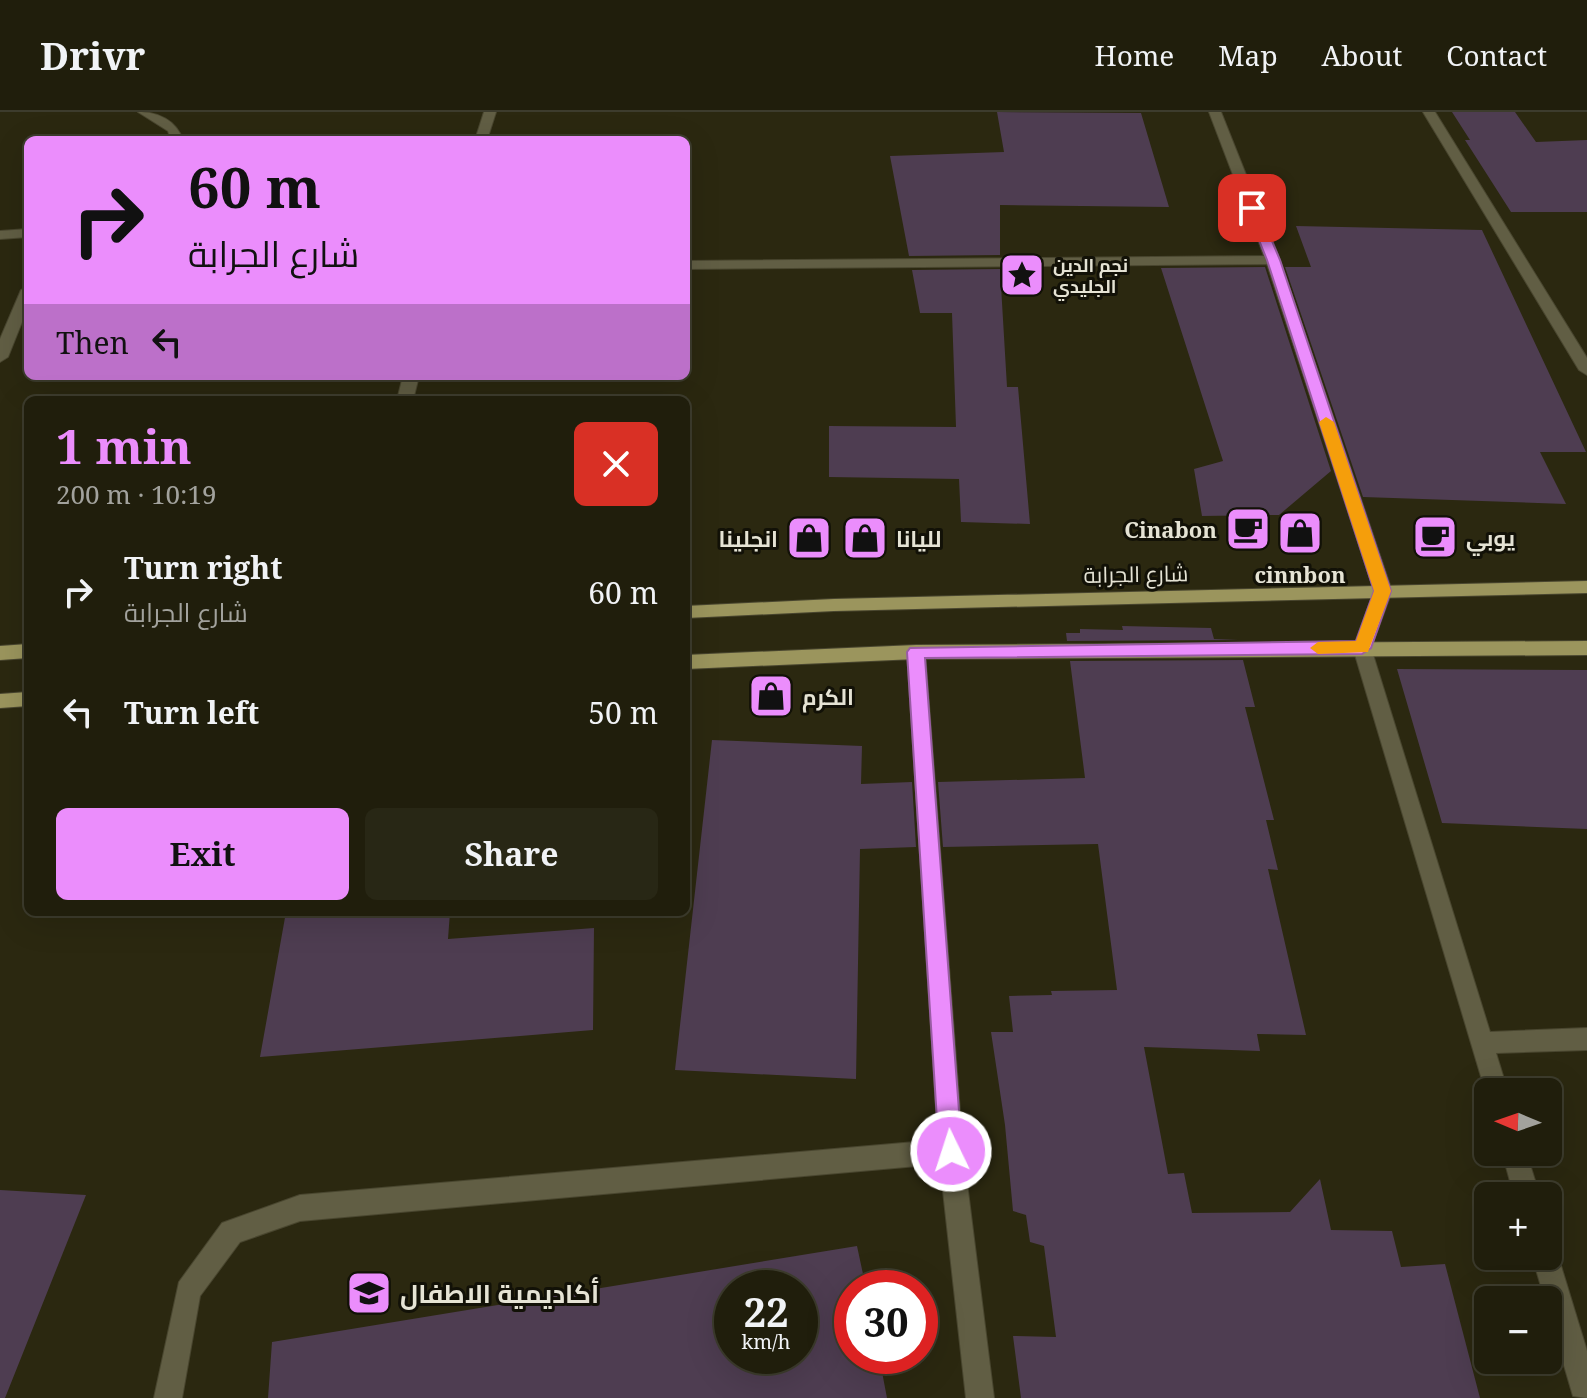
<!DOCTYPE html>
<meta charset="utf-8">
<style>
:root{--surface:#201e0c;--page:#282715;--text:#f1f3f6;--muted:#a2a29d;--line:#3d3c2d;--accent:#eb8dfc}
body{margin:0;font-family:"Noto Serif",Cairo,serif;background:var(--page);color:var(--text);height:100vh;display:flex;flex-direction:column;font-size:30px;white-space:nowrap}
*{box-sizing:border-box;margin:0}
p{font-size:26px;color:var(--muted)}
.icon{flex:none;width:44px;height:44px;fill:none;stroke:currentColor;stroke-width:2;stroke-linecap:round;stroke-linejoin:round}
.map{position:relative;flex:1;overflow:hidden}
.side{position:absolute;left:24px;top:284px;width:666px;height:520px;display:flex;flex-direction:column;background:var(--surface);border-radius:12px;box-shadow:0 8px 32px #0002,0 0 0 2px var(--line)}
.side>*{flex:none}
.guide{position:absolute;left:24px;top:24px;width:666px;height:244px;border-radius:12px;box-shadow:0 8px 32px #0002,0 0 0 2px var(--line);background:#eb8dfc;color:#111;overflow:hidden}
.needle{width:52px;rotate:272deg}
.buttons{position:absolute;left:1474px;top:966px;display:grid;gap:16px}
.buttons a{display:grid;place-items:center;width:88px;height:88px;border-radius:12px;background:var(--surface);box-shadow:0 8px 32px #0002,0 0 0 2px var(--line);font-size:40px}
.speed{position:absolute;left:714px;top:1158px;display:flex;gap:16px;font-size:40px;font-weight:700;text-align:center}
.speed>*{display:grid;place-content:center;width:104px;height:104px;border-radius:50%;background:var(--surface);box-shadow:0 8px 32px #0002,0 0 0 2px var(--line);line-height:1}
.speed small{font-size:20px;font-weight:400}
.speed .limit{border:12px solid #d22;background:#fff;color:#111}
.pin{position:absolute;display:grid;place-items:center;width:68px;height:68px;color:#fff;margin:-34px;border-radius:16px;box-shadow:0 4px 12px #0006}
.me{position:absolute;width:88px;margin:-44px;rotate:356deg;stroke-linejoin:round;filter:drop-shadow(0 0 6px #0008)}
.turn{display:flex;align-items:center;gap:28px;height:168px;padding:0 32px;font-size:36px}
.turn .icon{width:104px;height:104px;stroke-width:2.5}
.turn b{display:block;font-size:56px;line-height:68px}
.then{display:flex;align-items:center;height:76px;padding:0 32px;background:#0003;gap:16px;font-size:30px}
.round{display:grid;place-items:center;flex:none;width:84px;height:84px;border-radius:12px;background:var(--page)}
.overview{display:flex;align-items:center;justify-content:space-between;height:136px;padding:0 32px}
h1{font-size:48px;font-weight:700;line-height:60px;color:var(--accent)}
.action{display:flex;gap:16px;margin-top:auto;padding:16px 32px}
.action a{flex:1;height:92px;border-radius:12px;background:var(--accent);color:#111;font-size:32px;font-weight:700;line-height:92px;text-align:center}
.action a+a{background:var(--page);color:var(--text)}
ul{padding:0;list-style:none}
li{display:flex;align-items:center;gap:24px;height:120px;padding:0 32px}
li div{flex:1}
li b{display:block;font-size:30px}
li em{font-style:normal}
header{display:flex;align-items:center;gap:48px;box-sizing:border-box;height:112px;padding:0 40px;background:var(--surface);border-bottom:2px solid var(--line)}
header strong{font-size:38px}
nav{display:flex;gap:44px;margin-inline-start:auto;font-size:28px}
.map>svg:first-child{display:block}
</style>
<header>
<strong>Drivr</strong>
<nav><a>Home</a><a>Map</a><a>About</a><a>Contact</a></nav>
</header>
<div class="map">
<svg width="1587" height="1286" viewBox="0 0 1587 1286">
<rect width="100%" height="100%" fill="#2b2810"/>
<path fill="#4e3d51" fill-rule="evenodd" d="M997 0 1141 1 1169 95 1000 93V143L909 144 890 44 1004 40Z
M1452 0H1515L1536 30 1587 28V100H1511L1465 28H1470Z
M1296 114 1482 118 1586 340H1540L1566 392 1363 385 1285 155H1311Z
M1265 155 1331 359 1279 403 1202 404 1194 357 1223 349 1161 156Z
M1000 157 1007 275H1018L1030 412 961 410 959 367 829 365V314L956 315 952 201H920L912 158Z
M1122 514 1211 516 1214 527 1238 528 1067 529 1066 521H1080V517L1123 518Z
M1243 548 1255 595H1245L1274 708H1266L1278 758 1268 757 1306 923 1257 922 1260 939 1144 935 1168 1062 1184 1061 1192 1101 1290 1100 1320 1067 1331 1118 1392 1119 1401 1155 1445 1152 1480 1286H1021L1013 1224 1056 1225 1044 1134 1030 1130 1026 1103 1013 1099 1005 1013 991 920H1013L1009 884 1052 883 1051 879 1117 878 1098 732 943 735 938 670 1085 666 1070 549Z
M1397 557 1587 558V717L1442 711Z
M712 628 862 634 861 672 912 670 916 735 860 737 856 967 675 958Z
M286 800H450L448 827 594 816 593 918 260 945Z
M0 1078 86 1083 5 1286H0Z
M857 1134 866 1176H852V1244H879L887 1286H268L272 1230ZM732 1176H800V1244H732Z"/>
<g fill="none" stroke-linecap="round" stroke-linejoin="round">
<g stroke="#49462f" stroke-width="2">
<path id="minor" d="M138 0C158 0 176 8 183 28H171L168 19Z
M484 0H496L487 28H475Z
M1209 0H1221L1280 148 1392 479 1371 536 1490 920 1587 916V938L1496 941 1508 980H1488V988L1353 536 1374 479 1267 152 686 157V149L1264 144Z
M1423 0H1435L1587 246V263L1579 258Z
M28 117V125L0 127V119Z
M28 174V195L8 245 0 250V227L21 178Z
M403 264H419L413 288H397Z
M916 533 925 540 963 1039 994 1286H966L940 1052 300 1109 240 1130 200 1184 182 1286H154L179 1170 222 1111 300 1083 938 1028 907 540Z
M1502 1040H1526L1540 1084H1514Z
M1548 1132 1554 1135 1558 1144 1587 1239V1286L1573 1284 1548 1199V1188H1545L1532 1144H1548Z"/>
</g>
<g stroke="#49462f" stroke-width="2">
<path id="major" d="M1587 469V481L834 499 686 506V494L834 487Z
M1587 529V543L916 547 686 557V543L916 533Z
M28 532V546L0 548V534Z
M28 580V594L0 596V582Z"/>
</g>
<use href="#minor" fill="#615e44" fill-rule="evenodd"/>
<use href="#major" fill="#9b955d" fill-rule="evenodd"/>
</g>
<path fill="#eb8dfc" stroke="#995ca4" stroke-width="2" d="M1252 93 1258 96 1280 148 1391 479 1371 536 1362 542 925 546 962 1039 959 1046 951 1050 943 1046 939 1039 907 540 910 536 1356 529 1374 479 1267 148 1246 96Z"/>
<path fill="#f59e0b" d="M1326 305 1334 310 1391 479 1368 540 1318 542 1310 536 1318 530 1356 529 1374 479 1319 310Z"/>
<defs>
<g id="sight-square" transform="scale(2.3)"><rect x="-9" y="-9" width="18" height="18" rx="4" fill="#eb8dfc" stroke="#121107"/><path d="M0-6L1.8-2.2L6-1.7L2.9 1.2L3.7 5.4L0 3.3L-3.7 5.4L-2.9 1.2L-6-1.7L-1.8-2.2Z" fill="#111"/></g>
<g id="cafe-square" transform="scale(2.3)"><rect x="-9" y="-9" width="18" height="18" rx="4" fill="#eb8dfc" stroke="#121107"/><path d="M-5.5-4.5H6V0H3Q3 3.5 0 3.5H-2.5Q-5.5 3.5-5.5 0ZM3-3.2v2h1.7v-2ZM-6 4.5H4V6H-6Z" fill="#111"/></g>
<g id="shop-square" transform="scale(2.3)"><rect x="-9" y="-9" width="18" height="18" rx="4" fill="#eb8dfc" stroke="#121107"/><path d="M-5-2.5h2.3a2.7 3.5 0 0 1 5.4 0H5L5.5 6h-11ZM-1.5-2.5h3a1.5 2.3 0 0 0-3 0Z" fill="#111"/></g>
<g id="school-square" transform="scale(2.3)"><rect x="-9" y="-9" width="18" height="18" rx="4" fill="#eb8dfc" stroke="#121107"/><path d="M0-5L7-2L0 1L-7-2ZM-4 1L0 2.5L4 1V4Q0 6-4 4Z" fill="#111"/></g>
</defs>
<g fill-rule="evenodd">
<use href="#sight-square" x="1022" y="163"/>
<use href="#cafe-square" x="1248" y="417"/>
<use href="#shop-square" x="1300" y="421"/>
<use href="#cafe-square" x="1435" y="425"/>
<use href="#shop-square" x="809" y="426"/>
<use href="#shop-square" x="865" y="426"/>
<use href="#shop-square" x="771" y="584"/>
<use href="#school-square" x="369" y="1181"/>
</g>
<g text-anchor="middle" dominant-baseline="central" stroke-width="6" stroke-linejoin="round" paint-order="stroke">
<g font-size="18" font-weight="bold" fill="#e5e3d4" stroke="#121107" text-anchor="start">
<text x="1053" y="153">نجم الدين<tspan x="1053" dy="21">الجليدي</tspan></text>
</g>
<g font-size="22" font-weight="bold" fill="#e5e3d4" stroke="#121107" text-anchor="start">
<text x="1217" y="417" text-anchor="end">Cinabon</text>
<text x="1466" y="425">يوبي</text>
<text x="778" y="426" text-anchor="end">انجلينا</text>
<text x="896" y="426">لليانا</text>
<text x="1300" y="462" text-anchor="middle">cinnbon</text>
<text x="802" y="584">الكرم</text>
</g>
<g font-size="22" fill="#e5e3d4" stroke="#121107">
<text transform="translate(1136 461) rotate(-1)">شارع الجرابة</text>
</g>
<g font-size="26" font-weight="bold" fill="#e5e3d4" stroke="#121107" text-anchor="start">
<text x="400" y="1181">أكاديمية الاطفال</text>
</g>
</g>
</svg>
<div class="buttons">
<a><svg class="needle" viewBox="-14 -14 28 28"><path d="M0-13l5 13h-10z" fill="#e53935"/><path d="M0 13l5-13h-10z" fill="#a2a29d"/></svg></a>
<a>+</a>
<a>−</a>
</div>
<div class="speed"><div>22<small>km/h</small></div><div class="limit">30</div></div>
<div class="pin" style="left:1252px;top:96px;background:#d93025"><svg class="icon" aria-label="arrive" viewBox="0 0 24 24"><path d="M6 21V4h12l-3 4 3 4H6"/></svg></div>
<svg class="me" style="left:951px;top:1039px" viewBox="-20 -20 40 40"><circle r="17" fill="#eb8dfc" stroke="#fff" stroke-width="3"/><path d="M0-11L8 9 0 5-8 9z" fill="#fff"/></svg>
<div class="guide">
<div class="turn"><svg class="icon" aria-label="right" viewBox="0 0 24 24"><path d="M7 20v-9h11M14 6l5 5-5 5"/></svg><div><b>60 m</b>شارع الجرابة</div></div>
<div class="then">Then<svg class="icon" aria-label="left" viewBox="0 0 24 24"><path d="M17 20v-9H6M10 6l-5 5 5 5"/></svg></div>
</div>
<section class="side">
<div class="overview"><div><h1>1 min</h1><p>200 m · 10:19</p></div><a class="round" style="background:#d93025;color:#fff"><svg class="icon" aria-label="close" viewBox="0 0 24 24"><path d="M6 6l12 12M18 6L6 18"/></svg></a></div>
<ul>
<li><svg class="icon" aria-label="right" viewBox="0 0 24 24"><path d="M7 20v-9h11M14 6l5 5-5 5"/></svg><div><b>Turn right</b><p>شارع الجرابة</p></div><em>60 m</em></li>
<li><svg class="icon" aria-label="left" viewBox="0 0 24 24"><path d="M17 20v-9H6M10 6l-5 5 5 5"/></svg><div><b>Turn left</b></div><em>50 m</em></li>
</ul>
<div class="action"><a>Exit</a><a>Share</a></div>
</section>
</div>
